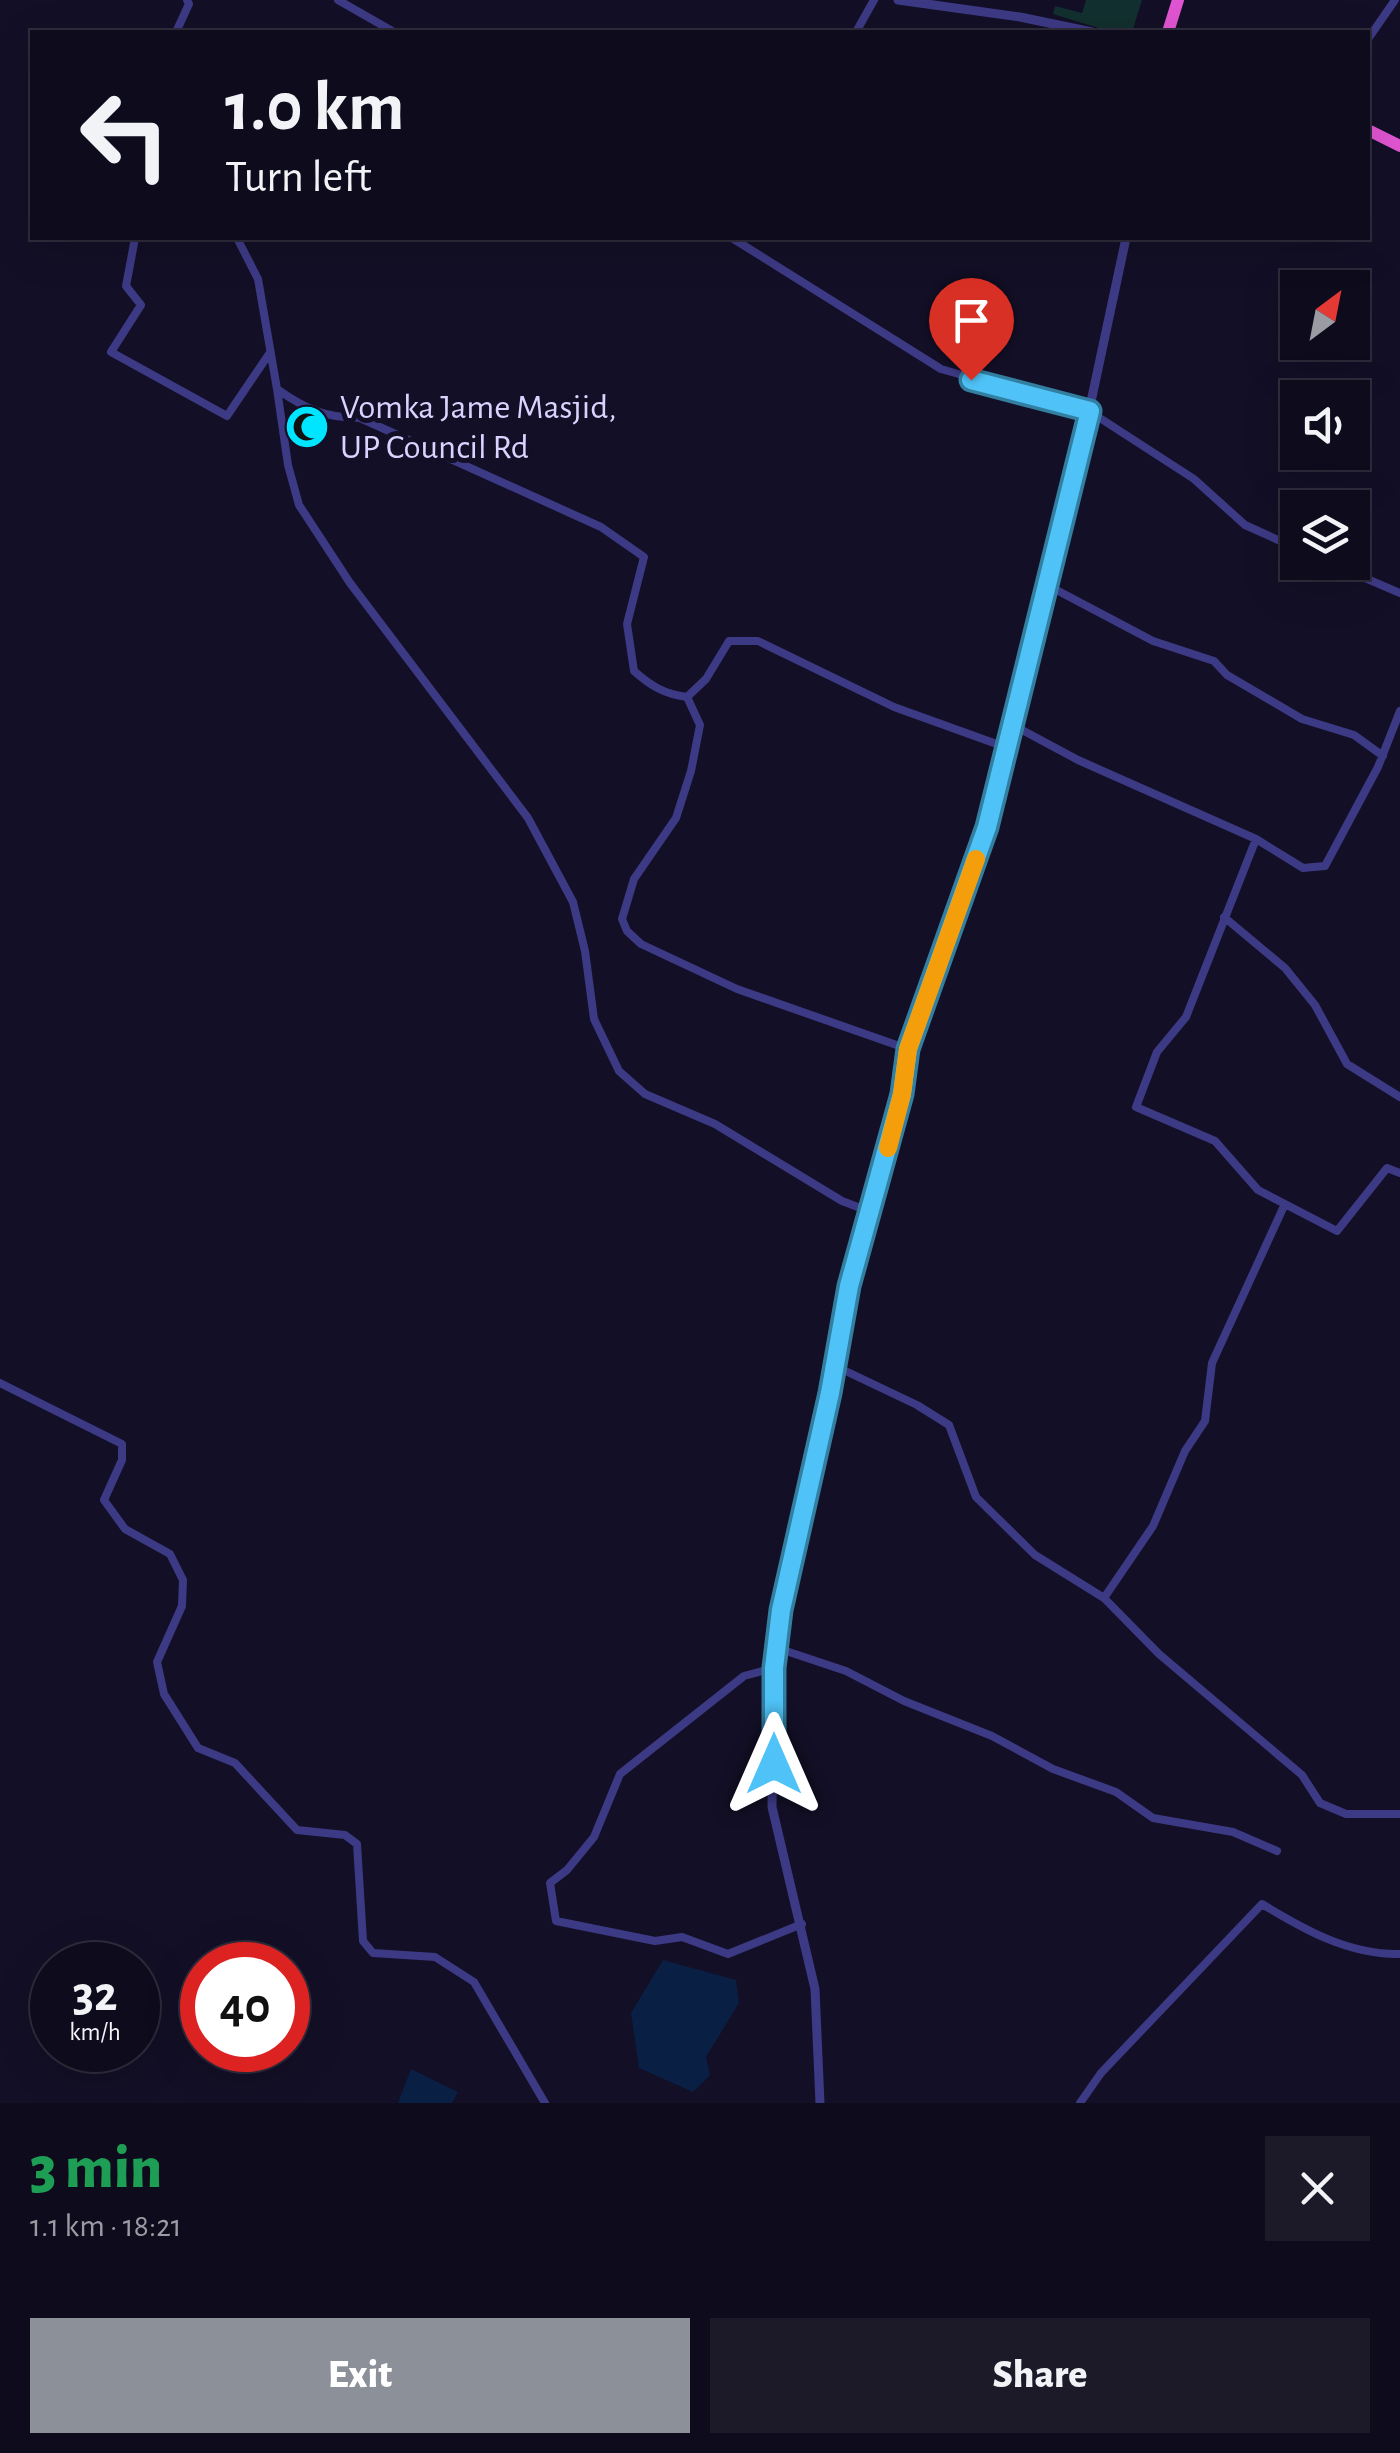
<!DOCTYPE html>
<meta charset="utf-8">
<style>
:root{--surface:#0e0b1c;--page:#1c1929;--text:#f1f3f6;--muted:#9b9ba3;--line:#2e2b3b;--accent:#8c9099}
body{margin:0;font-family:"Alegreya Sans",sans-serif;background:var(--page);color:var(--text);height:100vh;display:flex;flex-direction:column;font-size:38px;white-space:nowrap}
*{box-sizing:border-box;margin:0}
p{font-size:32px;color:var(--muted)}
.icon{flex:none;width:55px;height:55px;fill:none;stroke:currentColor;stroke-width:2;stroke-linecap:round;stroke-linejoin:round}
.map{position:relative;height:2103px;overflow:hidden}
.panel{display:flex;flex-direction:column;background:var(--surface);flex:1}
.panel>*{flex:none}
.guide{position:absolute;left:30px;top:30px;width:1340px;height:210px;border-radius:0px;box-shadow:0 10px 40px #0002,0 0 0 2px var(--line);background:#0e0b1c;color:var(--text);overflow:hidden}
.needle{width:65px;rotate:32deg}
.fabs{position:absolute;left:1280px;top:270px;display:grid;gap:20px}
.fabs a{display:grid;place-items:center;width:90px;height:90px;border-radius:0px;background:var(--surface);box-shadow:0 10px 40px #0002,0 0 0 2px var(--line);font-size:50px}
.speed{position:absolute;left:30px;top:1942px;display:flex;gap:20px;font-size:50px;font-weight:700;text-align:center}
.speed>*{display:grid;place-content:center;width:130px;height:130px;border-radius:50%;background:var(--surface);box-shadow:0 10px 40px #0002,0 0 0 2px var(--line);line-height:1}
.speed small{font-size:25px;font-weight:400}
.speed .limit{border:15px solid #d22;background:#fff;color:#111}
.pin{position:absolute;display:grid;place-items:center;width:85px;height:85px;color:#fff;margin:-102px -42px;border-radius:50% 50% 50% 0;rotate:-45deg;box-shadow:0 0 10px #0007}
.pin .icon{rotate:45deg}
.me{position:absolute;width:110px;margin:-55px;rotate:0deg;stroke-linejoin:round;filter:drop-shadow(0 0 8px #0008)}
.turn{display:flex;align-items:center;gap:35px;height:210px;padding:0 30px;font-size:45px}
.turn .icon{width:130px;height:130px;stroke-width:2.5}
.turn b{display:block;font-size:70px;line-height:85px}
.round{display:grid;place-items:center;flex:none;width:105px;height:105px;border-radius:0px;background:var(--page)}
.overview{display:flex;align-items:center;justify-content:space-between;height:170px;padding:0 30px}
h1{font-size:60px;font-weight:800;line-height:75px;color:#1e9e55}
.primary-button{display:flex;gap:20px;margin-top:auto;padding:20px 30px}
.primary-button a{flex:1;height:115px;border-radius:0px;background:var(--accent);color:#fff;font-size:40px;font-weight:800;line-height:115px;text-align:center}
.primary-button a+a{background:var(--page);color:var(--text)}
.map>svg:first-child{display:block}
</style>
<div class="map">
<svg width="1400" height="2103" viewBox="0 0 1400 2103">
<rect width="100%" height="100%" fill="#130f26"/>
<path fill="#12302f" d="M1086 0H1142L1132 32H1112L1053 14 1055 6 1082 13Z"/>
<path fill="#0a1f44" d="M663 1960 736 1980 739 2003 706 2057 710 2075 693 2092 639 2068 631 2013Z
M411 2069 458 2092 452 2103H398Z"/>
<g fill="none" stroke-linecap="round" stroke-linejoin="round">
<path stroke="#3d3a85" stroke-width="8" d="M338 0 394 32
M176 32 189 4 187 0
M856 32 874 0
M1368 39 1395 0
M135 238 126 286 141 305 111 352 227 416 269 354
M237 238 258 279 277 389C305 409 326 418 360 418L601 527 644 557 627 624 634 671C651 686 664 694 687 697L706 679 729 641H758L894 707 1005 747
M732 238 941 369 1089 411 1194 479 1245 525 1298 549
M277 389 288 465 299 505 350 583 528 818 573 902 585 951 594 1019 619 1071 645 1094 715 1124 842 1201 871 1212
M1328 562 1400 593
M1047 585 1153 641 1214 661 1227 675 1302 719 1354 735 1383 756
M687 697 700 725 691 771 676 818 634 879 622 919 627 931 641 944 737 989 908 1049
M1011 724 1078 760 1256 839 1303 868 1325 866 1378 767 1400 711
M1256 839 1186 1017 1157 1052 1136 1107 1215 1141 1258 1190 1337 1231 1387 1168 1400 1173
M1224 917 1285 968 1315 1005 1347 1064 1400 1097
M833 1365 917 1405 949 1425 976 1497 1035 1555 1104 1598 1159 1654 1302 1775 1320 1803 1346 1814H1400
M0 1383 122 1444V1460L104 1500 125 1529 170 1554 183 1580 182 1606 157 1662 164 1694 198 1748 235 1763 297 1830 345 1835 357 1844 363 1941 373 1953 435 1957 474 1982 545 2103
M1104 1598 1153 1526 1185 1451 1205 1421 1212 1363 1284 1206
M777 1648 846 1671 904 1701 992 1736 1053 1769 1116 1792 1153 1818 1233 1832 1277 1851
M774 1668 744 1676 620 1774 594 1837 567 1870 550 1883 556 1921 655 1941 682 1937 728 1954 802 1924
M1080 2103 1101 2073 1262 1904C1305 1930 1349 1955 1400 1954"/>
<path stroke="#3d3a85" stroke-width="9" d="M898 0 1020 17 1092 32
M820 2103 815 1989 772 1807 774 1668 781 1610 849 1286 902 1094 908 1049 987 827 1089 411 1126 238"/>
<path stroke="#e055d1" stroke-width="12" d="M1168 32 1178 0
M1368 130 1400 146"/>
</g>
<g fill="none" stroke-linecap="round" stroke-linejoin="round">
<g stroke="#337fa1" stroke-width="25">
<path id="route" d="M774 1764V1668L781 1610 830 1393 849 1286 902 1094 908 1049 987 827 1090 411 971 380"/>
</g>
<use href="#route" stroke="#4fc3f7" stroke-width="18"/>
<path stroke="#f59e0b" stroke-width="18" d="M888 1148 902 1094 908 1049 976 859"/>
</g>
<defs>
<g id="mosque-disc" transform="scale(2.25)"><circle r="9.5" fill="#00e5ff" stroke="#130f26"/><path d="M3.5-4.9A6 6 0 1 0 3.5 4.9A5 5 0 1 1 3.5-4.9Z" fill="#111"/></g>
</defs>
<g fill-rule="evenodd">
<use href="#mosque-disc" x="307" y="427"/>
</g>
<g text-anchor="middle" dominant-baseline="central" stroke-width="10" stroke-linejoin="round" paint-order="stroke">
<g font-size="35" fill="#d9d4ff" stroke="#130f26" text-anchor="start">
<text x="340" y="407">Vomka Jame Masjid,<tspan x="340" dy="40">UP Council Rd</tspan></text>
</g>
</g>
</svg>
<div class="fabs">
<a><svg class="needle" viewBox="-14 -14 28 28"><path d="M0-13l5 13h-10z" fill="#e53935"/><path d="M0 13l5-13h-10z" fill="#9b9ba3"/></svg></a>
<a><svg class="icon" aria-label="sound" viewBox="0 0 24 24"><path d="M4 9h4l5-4v14l-5-4H4zM17 9q2 3 0 6"/></svg></a>
<a><svg class="icon" aria-label="layers" viewBox="0 0 24 24"><path d="M12 4l9 5-9 5-9-5zM3 14l9 5 9-5"/></svg></a>
</div>
<div class="speed"><div>32<small>km/h</small></div><div class="limit">40</div></div>
<div class="pin" style="left:971px;top:380px;background:#d93025"><svg class="icon" aria-label="arrive" viewBox="0 0 24 24"><path d="M6 21V4h12l-3 4 3 4H6"/></svg></div>
<svg class="me" style="left:774px;top:1764px" viewBox="-20 -20 40 40"><path d="M0-17L14 15 0 8-14 15z" fill="#4fc3f7" stroke="#fff" stroke-width="4"/></svg>
<div class="guide">
<div class="turn"><svg class="icon" aria-label="left" viewBox="0 0 24 24"><path d="M17 20v-9H6M10 6l-5 5 5 5"/></svg><div><b>1.0 km</b>Turn left</div></div>
</div>
</div>
<section class="panel">
<div class="overview"><div><h1>3 min</h1><p>1.1 km · 18:21</p></div><a class="round"><svg class="icon" aria-label="close" viewBox="0 0 24 24"><path d="M6 6l12 12M18 6L6 18"/></svg></a></div>
<div class="primary-button"><a>Exit</a><a>Share</a></div>
</section>
